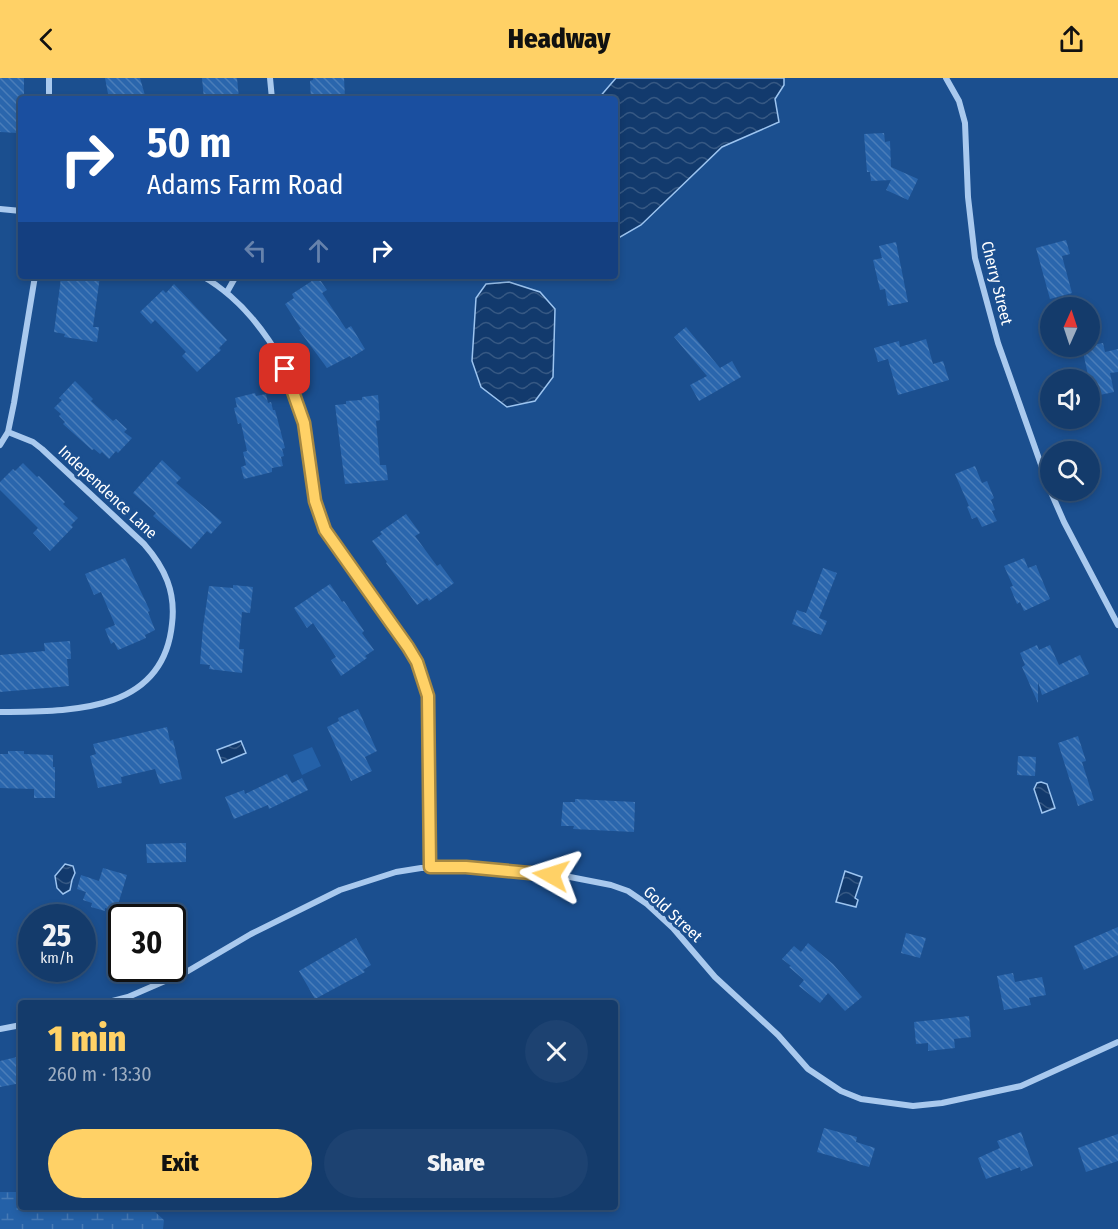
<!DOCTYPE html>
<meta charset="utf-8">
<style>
:root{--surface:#143b6b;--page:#1d4271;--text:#f1f3f6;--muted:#9dadc1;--line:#33557e;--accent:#ffd166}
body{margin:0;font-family:"Fira Sans Condensed",sans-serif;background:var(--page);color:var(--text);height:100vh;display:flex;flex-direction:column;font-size:22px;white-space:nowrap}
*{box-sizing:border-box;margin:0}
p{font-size:20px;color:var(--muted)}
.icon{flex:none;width:33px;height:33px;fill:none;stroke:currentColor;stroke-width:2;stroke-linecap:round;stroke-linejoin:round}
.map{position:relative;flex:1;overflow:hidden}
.sheet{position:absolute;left:18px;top:922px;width:600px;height:210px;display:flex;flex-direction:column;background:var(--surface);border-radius:6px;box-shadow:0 3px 9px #0003,0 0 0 2px var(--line)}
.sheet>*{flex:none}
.banner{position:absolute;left:18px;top:18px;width:600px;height:183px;border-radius:6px;box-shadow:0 3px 9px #0003,0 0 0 2px var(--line);background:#1a4fa0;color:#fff;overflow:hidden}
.needle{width:39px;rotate:3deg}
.buttons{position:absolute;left:1040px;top:219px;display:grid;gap:12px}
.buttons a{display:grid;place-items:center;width:60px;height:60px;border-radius:50%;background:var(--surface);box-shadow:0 3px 9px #0003,0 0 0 2px var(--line);font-size:30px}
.speed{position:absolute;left:18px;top:826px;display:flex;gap:12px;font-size:30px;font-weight:700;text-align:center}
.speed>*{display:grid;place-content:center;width:78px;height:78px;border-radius:50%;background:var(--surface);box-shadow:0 3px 9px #0003,0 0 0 2px var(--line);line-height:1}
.speed small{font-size:15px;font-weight:400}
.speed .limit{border:3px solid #111;border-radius:9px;background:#fff;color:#111}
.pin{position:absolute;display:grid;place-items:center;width:51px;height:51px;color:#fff;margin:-26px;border-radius:12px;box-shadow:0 3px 9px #0006}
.me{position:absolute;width:66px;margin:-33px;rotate:276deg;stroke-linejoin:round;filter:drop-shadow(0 0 4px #0008)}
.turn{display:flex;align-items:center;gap:21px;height:126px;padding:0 30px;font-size:27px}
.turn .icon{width:78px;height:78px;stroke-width:2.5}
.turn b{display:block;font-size:42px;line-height:51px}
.lanes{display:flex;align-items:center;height:57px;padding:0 30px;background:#0003;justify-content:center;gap:30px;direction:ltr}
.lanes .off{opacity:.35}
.round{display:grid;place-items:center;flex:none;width:63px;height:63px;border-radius:32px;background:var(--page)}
.head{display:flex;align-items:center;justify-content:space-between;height:102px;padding:0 30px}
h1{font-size:36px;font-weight:800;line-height:45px;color:var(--accent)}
.action{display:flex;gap:12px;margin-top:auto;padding:12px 30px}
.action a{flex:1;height:69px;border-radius:36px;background:var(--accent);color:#111;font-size:24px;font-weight:800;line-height:69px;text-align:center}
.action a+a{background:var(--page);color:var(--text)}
header{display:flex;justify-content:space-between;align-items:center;height:78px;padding:0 30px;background:var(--accent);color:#111;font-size:27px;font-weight:800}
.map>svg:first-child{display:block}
</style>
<header><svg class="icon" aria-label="back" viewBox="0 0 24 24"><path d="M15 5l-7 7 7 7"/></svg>Headway<svg class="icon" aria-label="share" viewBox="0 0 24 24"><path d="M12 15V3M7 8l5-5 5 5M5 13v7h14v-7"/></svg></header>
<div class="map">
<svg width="1118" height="1151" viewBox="0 0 1118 1151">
<defs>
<pattern id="wetland-marsh" width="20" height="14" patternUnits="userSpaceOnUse" patternTransform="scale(1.5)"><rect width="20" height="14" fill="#2461a8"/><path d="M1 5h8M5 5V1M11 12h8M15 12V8" fill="none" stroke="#4579b5"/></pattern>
<pattern id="water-waves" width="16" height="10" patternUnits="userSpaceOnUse" patternTransform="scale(1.5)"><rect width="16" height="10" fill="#123a6d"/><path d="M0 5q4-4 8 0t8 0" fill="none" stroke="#365883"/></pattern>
<pattern id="building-back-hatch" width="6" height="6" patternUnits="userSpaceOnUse" patternTransform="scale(1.5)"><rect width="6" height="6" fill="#2a66ad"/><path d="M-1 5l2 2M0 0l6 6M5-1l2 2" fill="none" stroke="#4a7db9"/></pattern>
</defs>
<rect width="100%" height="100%" fill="#1b4f8f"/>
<path fill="url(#wetland-marsh)" d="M0 1114H21V1130H146L153 1132 164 1142 163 1151H0Z"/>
<path fill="#2461a8" d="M312 669 321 688 302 697 293 677Z"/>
<path fill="url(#water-waves)" stroke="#9cc4f0" stroke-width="1.5" d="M616 0H784V7L775 21 779 44 722 69 641 147 615 162V21H598Z
M509 204 540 214 555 231 553 299 535 323 507 329 481 309 472 283 476 220 486 206Z
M241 663 246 675 222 685 217 672Z
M1041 704 1047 706 1055 730 1042 735 1034 711 1037 705Z
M65 786 73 788 75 795 72 802 70 812 63 816 57 810 55 798Z
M845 793 862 799 855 820 858 822 856 829 836 824Z"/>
<path fill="url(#building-back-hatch)" d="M0 0H24V21H21V46H18V55L0 54Z
M105 0H140L146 21H109Z
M202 0H237L239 21H204Z
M313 0H344L345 21H311L310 3 313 2Z
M884 55 885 64 890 63 891 89 918 101 908 122 886 112 891 102 871 103 870 94H867L864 56Z
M1066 162 1070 176 1062 178 1072 215 1050 221 1036 170Z
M896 164 908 224 888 228 885 211 880 212 873 182 882 180 879 168Z
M65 198H100L93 249H99L97 264 64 259 65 256 54 254 61 200H65Z
M318 199 327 212 322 215 346 251 351 248 365 271 351 280 350 278 327 290 299 252 301 251 285 226 294 220 292 216Z
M174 206 227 262 219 270 221 272 197 294 182 278 186 274 155 242 151 246 140 234 163 212 166 215Z
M686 249 720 290 732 283 741 299 699 323 690 307 707 298 674 259Z
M926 261 933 286 943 283 949 302 898 317 888 281 878 284 874 270 899 263 900 269Z
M1103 265 1105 274 1118 271V294L1110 295 1114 314 1095 318 1091 302H1089L1082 269Z
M75 303 93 321 91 323 113 343 116 341 127 351 124 354 132 360 118 375 116 373 109 381 102 374 100 376 94 371 92 372 63 346 65 344 59 338 61 336 54 330 62 322 59 320Z
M255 315 256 318 266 316 268 325 271 324 273 332H275L285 370 282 371 284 378 281 379 283 388 272 390V394L244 401 241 389 246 387 243 374 247 373 241 345 238 346 234 330 237 329 235 320Z
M378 317 380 342 376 343 380 387H386L388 402 345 406 335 327 346 326V323L362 322V319Z
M162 382 181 400 176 405 222 444 211 456 207 453 191 471 153 438 156 435 133 415Z
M23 385 37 399 39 398 65 424 63 426 78 440 71 447 73 449 50 473 33 455 38 450 0 412V404L13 391 15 393Z
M975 388 982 405 987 403 994 420 991 422 995 432 992 433 997 443 982 449 977 439 972 441 967 429 969 428 955 396Z
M406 436 420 455 415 458 437 488 440 486 454 505 429 523 427 520 417 527 386 485 387 484 372 463 382 456 380 454Z
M125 480 150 533 148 534 155 552 145 557 146 560 118 572 114 564 111 566 105 551 115 547 101 514 94 517 85 496Z
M1024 480 1028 490 1036 487 1050 521 1024 533 1020 524 1017 526 1010 509 1013 508 1004 488Z
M823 490 837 495 819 540 827 543 821 557 792 546 797 532 806 535Z
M330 506 342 524 344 523 364 553 362 555 374 572 365 578 367 580 341 598 331 582 336 579 313 545 307 550 294 530Z
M233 507 253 509 250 535 242 534 239 571H244L242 595 209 591 210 587 200 586 203 549 209 508 233 510Z
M70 563 71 581H67L69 608 0 614V577L45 573 44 565Z
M1037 567 1039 572 1050 567 1059 587 1080 577 1089 596 1042 617 1038 604V625L1022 589 1025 587 1020 575Z
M358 631 377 673 365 679 372 693 351 703 327 649 339 643 338 640Z
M167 649 170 663 173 662 182 701 160 706 155 691 121 699 122 705 98 710 90 678 96 676 93 666Z
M1078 658 1086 683 1082 684 1094 722 1078 728 1058 665Z
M8 673H24V676L53 677V689H55V720H34V711L0 710V676H8Z
M1018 678 1036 679 1035 698 1017 697Z
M287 696 292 705 302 700 308 712 269 731 268 727 234 741 225 719 244 712 245 716Z
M575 721 635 724 634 754 573 751 574 748H561L563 724H575Z
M186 765V784L147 785 146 766Z
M103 790 127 797 116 833 105 830V833L91 829 92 825 83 822 86 814 77 811 81 797 99 803Z
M1118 849V877L1084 892 1074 868Z
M906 855 926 860 920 880 901 875Z
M356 860 371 887 363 892 365 894 315 921 299 893Z
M808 865 833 886 862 919 845 933 828 915 820 925 799 908 804 902 789 889 791 888 782 881 794 868 801 874Z
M1013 895 1015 904 1042 899 1046 917 1029 920 1031 927 1004 932 997 898Z
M969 938 971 959 954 961 955 970 928 973V965L916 966 914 944Z
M21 978V1005L0 1009V983Z
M824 1050 857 1059 856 1064 875 1070 869 1089 817 1074Z
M1021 1054 1033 1088 1021 1093 1020 1089 986 1101 978 1080 1000 1070 997 1063Z
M1118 1056V1083L1086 1094 1078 1070Z"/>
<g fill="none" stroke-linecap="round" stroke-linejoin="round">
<path stroke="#a9c9ee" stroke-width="6" d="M270 0 272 21
M946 0 959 23 965 45 968 119 975 180 998 265 1050 412
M49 21V0
M0 131 21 133
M202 198C252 226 296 291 304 348 309 378 309 413 321 442 329 462 342 478 355 496 372 520 390 545 408 569 420 590 427 611 430 635V789
M227 214 236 198
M0 367 8 354 14 325 35 198
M1050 412 1064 444 1118 547
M0 634C70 633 163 636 172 546 176 514 165 490 144 466L42 371 33 364 8 354
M101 926 128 919 188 893 251 856 340 812 396 794 421 790 466 789 570 799 611 807 628 813 647 826 673 850 715 899 778 957 808 991 841 1013 861 1021 913 1028 942 1025 1021 1008 1118 964
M0 951 21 947"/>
</g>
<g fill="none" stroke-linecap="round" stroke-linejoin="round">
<g stroke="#a68842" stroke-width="15">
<path id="route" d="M285 291 304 345 315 423 325 452 408 569 417 584 428 618 430 789H466L551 797"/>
</g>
<use href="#route" stroke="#ffd166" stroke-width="10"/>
</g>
<g text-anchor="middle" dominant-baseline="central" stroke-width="6" stroke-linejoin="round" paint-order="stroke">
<g font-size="16" fill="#fff" stroke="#1b4f8f">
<text transform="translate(997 205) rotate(76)">Cherry Street</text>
<text transform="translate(108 414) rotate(43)">Independence Lane</text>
<text transform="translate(673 836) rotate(43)">Gold Street</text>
</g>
</g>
</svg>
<div class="buttons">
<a><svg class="needle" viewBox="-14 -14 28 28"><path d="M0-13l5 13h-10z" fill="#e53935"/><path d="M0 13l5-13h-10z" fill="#9dadc1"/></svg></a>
<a><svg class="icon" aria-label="sound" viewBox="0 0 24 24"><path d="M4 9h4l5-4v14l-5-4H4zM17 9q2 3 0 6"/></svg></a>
<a><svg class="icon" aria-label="search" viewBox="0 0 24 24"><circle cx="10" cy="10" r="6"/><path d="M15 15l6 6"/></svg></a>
</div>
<div class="speed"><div>25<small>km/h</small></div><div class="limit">30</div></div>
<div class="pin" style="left:285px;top:291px;background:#d93025"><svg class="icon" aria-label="arrive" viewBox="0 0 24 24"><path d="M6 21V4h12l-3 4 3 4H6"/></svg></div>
<svg class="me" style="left:551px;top:797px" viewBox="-20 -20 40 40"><path d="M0-17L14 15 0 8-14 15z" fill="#ffd166" stroke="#fff" stroke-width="4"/></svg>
<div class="banner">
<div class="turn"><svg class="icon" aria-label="right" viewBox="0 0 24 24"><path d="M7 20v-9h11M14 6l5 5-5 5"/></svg><div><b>50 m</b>Adams Farm Road</div></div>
<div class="lanes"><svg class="icon off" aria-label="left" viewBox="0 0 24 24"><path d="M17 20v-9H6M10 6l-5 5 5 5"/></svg><svg class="icon off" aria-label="ahead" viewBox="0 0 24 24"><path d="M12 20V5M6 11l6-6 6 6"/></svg><svg class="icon" aria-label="right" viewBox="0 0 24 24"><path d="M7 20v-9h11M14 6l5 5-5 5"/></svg></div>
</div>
<section class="sheet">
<div class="head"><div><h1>1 min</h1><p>260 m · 13:30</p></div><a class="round"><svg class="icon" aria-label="close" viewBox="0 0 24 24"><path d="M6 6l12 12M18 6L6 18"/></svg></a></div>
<div class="action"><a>Exit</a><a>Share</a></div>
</section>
</div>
